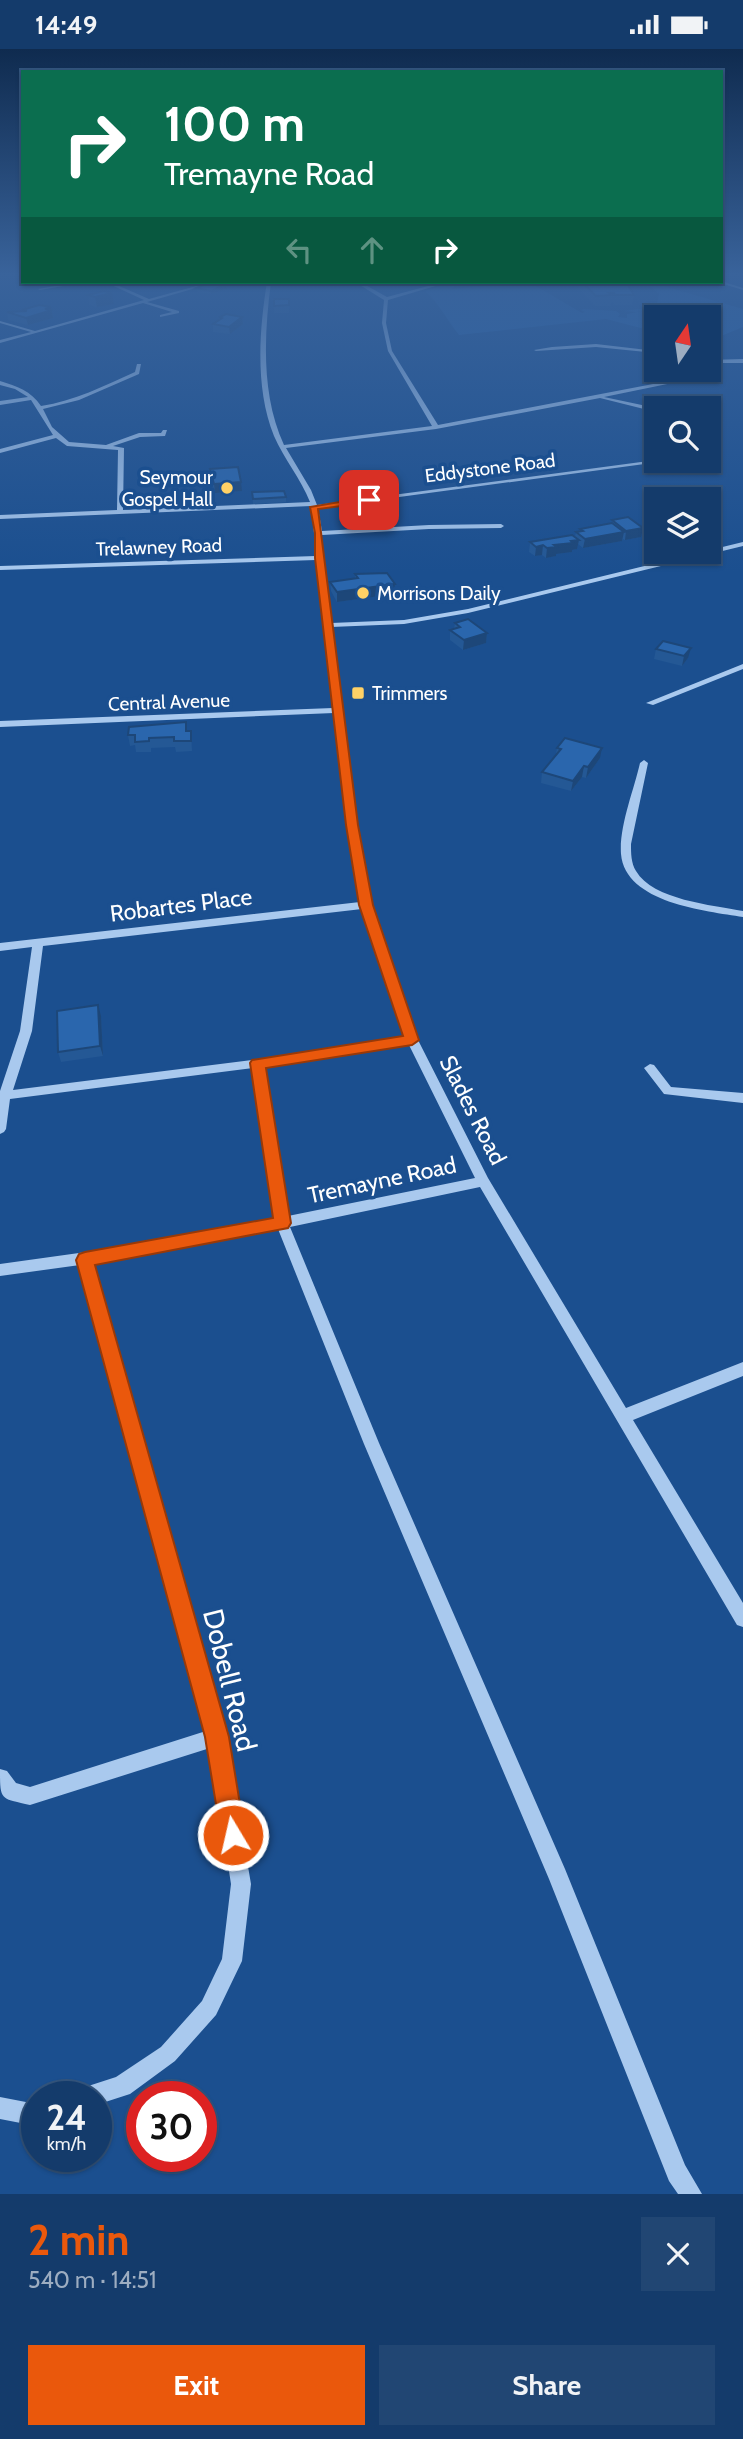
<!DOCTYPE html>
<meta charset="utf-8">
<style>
:root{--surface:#143b6b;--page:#214673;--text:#f1f3f6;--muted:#9dadc1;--line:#33557e;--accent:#ea580c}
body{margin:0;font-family:Cabin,sans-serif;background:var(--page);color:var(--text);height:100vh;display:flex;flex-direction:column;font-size:26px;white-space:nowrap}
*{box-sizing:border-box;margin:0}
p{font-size:23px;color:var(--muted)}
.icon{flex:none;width:38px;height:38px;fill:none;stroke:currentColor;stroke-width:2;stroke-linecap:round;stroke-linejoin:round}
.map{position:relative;height:2145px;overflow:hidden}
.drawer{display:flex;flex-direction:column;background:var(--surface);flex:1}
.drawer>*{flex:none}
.banner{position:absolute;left:21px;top:21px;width:702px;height:214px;border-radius:0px;box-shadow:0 2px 5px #0004,0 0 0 2px var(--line);background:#0b6e4f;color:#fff;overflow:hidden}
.needle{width:46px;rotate:13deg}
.fabs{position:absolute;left:644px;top:256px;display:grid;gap:14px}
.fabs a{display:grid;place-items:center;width:77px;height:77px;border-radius:0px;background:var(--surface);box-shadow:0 2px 5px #0004,0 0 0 2px var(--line);font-size:35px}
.speed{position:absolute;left:21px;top:2032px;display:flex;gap:14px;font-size:35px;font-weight:700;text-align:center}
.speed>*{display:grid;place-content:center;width:91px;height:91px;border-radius:50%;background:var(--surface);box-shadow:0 2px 5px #0004,0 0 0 2px var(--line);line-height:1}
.speed small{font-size:18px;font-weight:400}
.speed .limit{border:10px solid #d22;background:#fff;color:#111}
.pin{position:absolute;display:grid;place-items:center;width:60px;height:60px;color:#fff;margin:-30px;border-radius:14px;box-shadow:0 4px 10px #0006}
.me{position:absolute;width:77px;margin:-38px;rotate:351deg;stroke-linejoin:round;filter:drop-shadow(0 0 5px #0008)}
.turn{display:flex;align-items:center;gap:24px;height:147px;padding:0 28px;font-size:32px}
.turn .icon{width:91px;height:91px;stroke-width:2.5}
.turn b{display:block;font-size:49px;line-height:60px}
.lanes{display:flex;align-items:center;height:66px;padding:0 28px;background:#0003;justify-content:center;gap:35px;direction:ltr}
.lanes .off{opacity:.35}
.round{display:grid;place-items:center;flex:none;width:74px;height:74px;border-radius:0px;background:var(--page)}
.overview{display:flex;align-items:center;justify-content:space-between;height:119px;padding:0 28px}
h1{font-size:42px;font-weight:800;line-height:52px;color:var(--accent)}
.button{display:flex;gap:14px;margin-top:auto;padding:14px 28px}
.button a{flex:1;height:80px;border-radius:0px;background:var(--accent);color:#fff;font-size:28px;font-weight:800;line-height:80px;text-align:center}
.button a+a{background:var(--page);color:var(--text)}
.status{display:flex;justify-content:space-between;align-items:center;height:49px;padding:0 35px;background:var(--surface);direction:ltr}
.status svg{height:19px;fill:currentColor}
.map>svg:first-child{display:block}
</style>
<div class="status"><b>14:49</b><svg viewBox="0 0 49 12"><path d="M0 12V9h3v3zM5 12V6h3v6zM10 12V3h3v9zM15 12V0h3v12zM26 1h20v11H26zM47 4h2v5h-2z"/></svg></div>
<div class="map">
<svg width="743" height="2145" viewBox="0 0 743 2145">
<rect width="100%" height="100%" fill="#1b4f8f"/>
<path fill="#2461a8" d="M451 233 457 234 452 240 529 233 582 264 585 263 581 261 584 260 616 262 620 265 618 268 627 269V265L663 258 636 263 623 262 647 259 657 254 659 245 649 236 629 233H650L743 260V278L709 292V268H656V283L606 270 459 286C447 271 439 254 425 242Z"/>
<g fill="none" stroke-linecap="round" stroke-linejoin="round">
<path fill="#a9c9ee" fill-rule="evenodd" d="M721 232 743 239V241L717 233Z
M77 233H86L40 241 38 240Z
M105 233H110L149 250 211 233H217L147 253 179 262V264L160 268V266L172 263 143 254 0 294V291L31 283 0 274V272L35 282 144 251Z
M267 233H271C264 286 261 346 284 396L432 377 388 302 382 274 384 251 355 233H360L387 248 443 233H449L388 251 386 274 392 302 438 376 674 331 677 333 604 348 656 359V363L600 349 436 380 286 399 311 441 317 456 656 411H674L318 459 322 482 429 476 501 475 504 477 501 479 429 480 322 486V509L331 574 404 571 468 560 743 493V497L468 564 404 575 331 578 342 659 344 661 342 663 357 776 371 856 418 991 488 1129 626 1359 743 1313V1327L633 1371 743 1554V1578L737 1576 480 1138 290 1178 379 1394 565 1820 685 2116 702 2145H678L669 2132 549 1830 364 1395 278 1180 93 1214 226 1688 251 1835 242 1912 216 1966 175 2012 130 2045 96 2056V2048H76L79 2040 116 2028 161 1998 202 1952 222 1910 231 1835 210 1699 30 1756C0 1749 0 1752 0 1720L7 1722 16 1734 30 1738 206 1682 80 1216 0 1227V1215L122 1198 275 1170 253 1019 10 1050 6 1080 4 1083 0 1085V1042L20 982 32 898 0 902V894L360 853 347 776 334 664 0 678V672L333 659 316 511 0 521V517L316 507V502L311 457 0 470V466L117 461 118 401 67 397 56 389 0 404V400L53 386 31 351 0 356V352L28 348 15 340 0 336V332C17 337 31 342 41 357 74 352 104 337 135 323L137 315H141L139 325 79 351 43 360 52 378 69 393 106 396 139 384H161L163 381H167L165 387 140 388 113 397 124 399 123 461 310 453C301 430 284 410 274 387 255 340 259 282 267 233ZM362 860 405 988 292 1006 13 1041 32 982 43 897ZM409 996 475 1129 288 1167 264 1018Z
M596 295 656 302V304L596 298 536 302 534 301 552 298Z
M743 310V314H709V311Z
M709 404 713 405 714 406 709 408Z
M743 615V620L653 656 646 654Z
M644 711 648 714 631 795C631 804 631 814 636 822 653 851 712 856 743 862V868C706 862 625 854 621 805 619 777 634 741 640 714Z
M650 1015 654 1016 671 1038 743 1044V1054L664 1045 644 1019Z
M0 2048 31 2054 37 2052V2074L31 2076 0 2070Z"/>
</g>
<path fill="#245895" d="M570 233H626L634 246 632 256H614L613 254H611V257H595L573 233Z
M227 235 228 239 211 245 197 243 196 239Z
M88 246 114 255 97 258 89 256Z
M274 250H289V264H274Z
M51 258 53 269 28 276 8 271 7 263 22 262V261Z
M220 268H242L243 275 230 285 213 283V275L220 270Z
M210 420 242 442 215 444 211 429Z
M252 443 286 448V453L253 455Z
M612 471 641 488 625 491 623 490 622 492 583 499 578 495 577 500 572 501V503L556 505V507L546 509 542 506 535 507 529 503 530 493 575 488 576 483H580V480L612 474Z
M355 525 395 535 394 545 337 553 331 542 330 533 355 529Z
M455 574 487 584 486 594 463 601 450 591V581L454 580Z
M663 592 688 609 682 617 654 610 656 600Z
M191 682 192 702 176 703 175 698 151 699V703H136L135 696 130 697 128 686Z
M557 699 600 709 586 729 582 728 571 742 541 734 542 723 556 705Z
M101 967 103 1007 61 1013 58 1003Z"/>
<path fill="#1d4779" d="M227 235 228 239 211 245V242Z
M112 244 114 255 97 258 95 248Z
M51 258 53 269 28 276 26 269Z
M242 268 243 275 230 285 229 278Z
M241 433 242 442 215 444 214 435Z
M643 479 641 488 625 491 626 482Z
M624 483 622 492 583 499 585 490Z
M579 491 577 500 572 501V503L556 505V507L546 509 547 499 554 496Z
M543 496 542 506 535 507 536 498Z
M395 535 394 545 337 553V543Z
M487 584 486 594 463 601 464 591Z
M691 599 688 609 682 617 684 607Z
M602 699 600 709 586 729 588 718Z
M584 717 582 728 571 742 573 732Z
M98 956 101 967 103 1007 100 997Z"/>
<path fill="#2a66ad" stroke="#1d4779" stroke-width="2" d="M213 233 227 235 211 242 196 239Z
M582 233H626L634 246H615L614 244H609L612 246 596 247Z
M104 242 112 244 95 248 88 246Z
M274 250H289V256L274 257Z
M39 256 51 258 45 260 52 261 26 269 7 263 27 262 22 261Z
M226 265 242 268 229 278 213 275 222 269 220 268Z
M238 418 241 433 214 435 210 420Z
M284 442 286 448 253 450 252 443Z
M628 468 643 479 626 482 612 471Z
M612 474 624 483 585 490 576 483 583 482 580 480Z
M572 486 579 491 571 492 573 494 554 496 557 498 547 499 543 496 536 498 530 493Z
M387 524 395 535 337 543 330 533 358 529 355 525Z
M468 570 487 584 464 591 450 581 460 578 455 574Z
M663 592 691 599 684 607 656 600Z
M186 673V682H191V692H174V688L149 689V692L135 693V686H128L129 678Z
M565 689 602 699 588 718 584 717 573 732 542 723 561 700 557 699Z
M98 956 100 997 58 1003 57 962Z"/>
<linearGradient id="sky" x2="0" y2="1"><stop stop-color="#0f2b4f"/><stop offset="0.43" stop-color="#39639b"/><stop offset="1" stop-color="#39639b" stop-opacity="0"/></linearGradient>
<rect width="743" height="523" fill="url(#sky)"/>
<path fill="#ea580c" stroke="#983908" stroke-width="2" d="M369 448 372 453 318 460 358 776 373 856 419 991 412 996 266 1019 291 1174 288 1179 95 1216 229 1688 245 1786 242 1795 233 1798 224 1795 221 1786 205 1688 76 1211 79 1205 85 1203 273 1169 250 1014 252 1011 403 987 359 856 346 776 315 509V484L310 458Z"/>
<g fill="#ffd166" stroke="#1b4f8f" stroke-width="2.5">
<circle cx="227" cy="439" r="7"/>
<circle cx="363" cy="544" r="7"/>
<rect x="351" y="637" width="14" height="14" rx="3.5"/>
</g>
<g text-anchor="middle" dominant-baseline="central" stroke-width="7" stroke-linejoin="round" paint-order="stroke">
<g font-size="19" fill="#fff" stroke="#1b4f8f">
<text transform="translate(490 419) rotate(-7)">Eddystone Road</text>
<text transform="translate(159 498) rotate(-2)">Trelawney Road</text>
<text transform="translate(169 653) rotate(-2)">Central Avenue</text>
</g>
<g font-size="19" fill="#fff" stroke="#1b4f8f" text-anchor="start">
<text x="213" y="428" text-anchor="end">Seymour<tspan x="213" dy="22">Gospel Hall</tspan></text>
<text x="377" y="544">Morrisons Daily</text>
<text x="372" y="644">Trimmers</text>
</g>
<g font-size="23" fill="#fff" stroke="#1b4f8f">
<text transform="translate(181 856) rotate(-7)">Robartes Place</text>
<text transform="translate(473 1061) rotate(63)">Slades Road</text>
<text transform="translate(382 1131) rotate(-12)">Tremayne Road</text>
</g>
<g font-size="28" fill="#fff" stroke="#1b4f8f">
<text transform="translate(230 1631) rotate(76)">Dobell Road</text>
</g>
</g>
</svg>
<div class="fabs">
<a><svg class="needle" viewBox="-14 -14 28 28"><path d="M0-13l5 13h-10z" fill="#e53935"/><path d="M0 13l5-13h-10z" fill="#9dadc1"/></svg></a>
<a><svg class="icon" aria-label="search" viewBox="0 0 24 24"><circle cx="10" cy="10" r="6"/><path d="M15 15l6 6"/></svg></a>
<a><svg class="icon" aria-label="layers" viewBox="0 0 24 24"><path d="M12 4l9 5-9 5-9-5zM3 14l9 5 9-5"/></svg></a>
</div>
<div class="speed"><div>24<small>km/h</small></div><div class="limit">30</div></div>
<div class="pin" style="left:369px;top:451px;background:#d93025"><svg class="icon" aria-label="arrive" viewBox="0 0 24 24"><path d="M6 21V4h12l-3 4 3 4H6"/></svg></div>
<svg class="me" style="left:233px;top:1786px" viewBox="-20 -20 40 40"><circle r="17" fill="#ea580c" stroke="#fff" stroke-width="3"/><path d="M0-11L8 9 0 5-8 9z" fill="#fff"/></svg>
<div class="banner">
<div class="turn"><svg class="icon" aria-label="right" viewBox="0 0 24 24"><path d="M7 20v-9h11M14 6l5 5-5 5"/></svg><div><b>100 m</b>Tremayne Road</div></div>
<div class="lanes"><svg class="icon off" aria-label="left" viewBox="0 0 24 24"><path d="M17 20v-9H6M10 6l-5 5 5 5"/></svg><svg class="icon off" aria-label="ahead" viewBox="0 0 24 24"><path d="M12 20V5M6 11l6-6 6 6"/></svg><svg class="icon" aria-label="right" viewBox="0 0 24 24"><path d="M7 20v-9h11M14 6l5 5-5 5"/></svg></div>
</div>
</div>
<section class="drawer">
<div class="overview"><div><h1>2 min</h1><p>540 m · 14:51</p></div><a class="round"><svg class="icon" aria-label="close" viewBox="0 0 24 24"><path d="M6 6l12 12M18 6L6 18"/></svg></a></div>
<div class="button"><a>Exit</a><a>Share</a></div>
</section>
